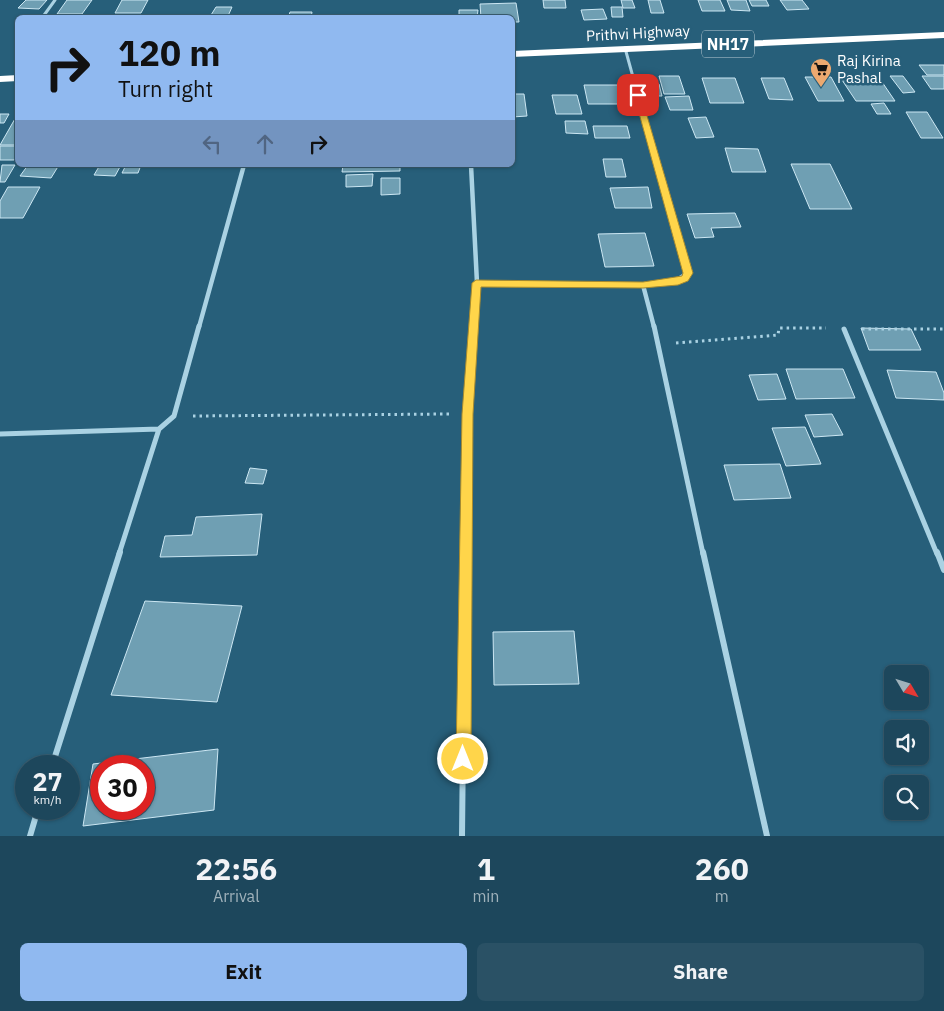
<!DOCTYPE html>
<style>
:root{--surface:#1d475c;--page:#2a5165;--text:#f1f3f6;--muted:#a0b2bb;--line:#3b5f72;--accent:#90b9f0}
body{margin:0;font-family:"IBM Plex Sans",sans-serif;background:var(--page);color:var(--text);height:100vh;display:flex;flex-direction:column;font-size:19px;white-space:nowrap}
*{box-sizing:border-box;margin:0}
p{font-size:16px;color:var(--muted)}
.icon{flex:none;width:28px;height:28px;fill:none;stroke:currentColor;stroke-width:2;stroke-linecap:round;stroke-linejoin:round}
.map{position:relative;height:836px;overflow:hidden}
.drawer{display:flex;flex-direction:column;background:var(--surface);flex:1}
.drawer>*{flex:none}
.top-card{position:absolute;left:15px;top:15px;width:500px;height:152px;border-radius:8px;box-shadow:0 1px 4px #0004,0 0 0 1px var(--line);background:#90b9f0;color:#111;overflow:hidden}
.needle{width:32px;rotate:128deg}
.controls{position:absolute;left:884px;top:665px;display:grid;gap:10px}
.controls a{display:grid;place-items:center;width:45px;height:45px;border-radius:8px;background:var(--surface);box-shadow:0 1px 4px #0004,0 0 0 1px var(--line);font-size:25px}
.speed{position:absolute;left:15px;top:755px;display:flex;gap:10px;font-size:25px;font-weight:700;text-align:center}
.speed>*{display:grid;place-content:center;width:65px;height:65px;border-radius:50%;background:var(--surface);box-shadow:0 1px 4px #0004,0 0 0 1px var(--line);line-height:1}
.speed small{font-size:12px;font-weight:400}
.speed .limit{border:8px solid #d22;background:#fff;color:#111}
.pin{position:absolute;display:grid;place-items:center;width:42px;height:42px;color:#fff;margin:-21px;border-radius:10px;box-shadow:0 2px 8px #0006}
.me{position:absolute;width:55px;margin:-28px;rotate:0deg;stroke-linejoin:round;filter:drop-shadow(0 0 4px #0008)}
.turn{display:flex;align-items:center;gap:18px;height:105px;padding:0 20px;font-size:22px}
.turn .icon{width:65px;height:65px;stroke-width:2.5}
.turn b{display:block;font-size:35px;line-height:42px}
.lanes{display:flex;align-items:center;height:48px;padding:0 20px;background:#0003;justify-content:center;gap:25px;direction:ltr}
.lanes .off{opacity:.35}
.eta{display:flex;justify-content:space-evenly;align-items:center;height:85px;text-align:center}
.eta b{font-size:30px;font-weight:700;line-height:35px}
.button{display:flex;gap:10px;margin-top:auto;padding:10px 20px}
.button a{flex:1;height:58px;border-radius:8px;background:var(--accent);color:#111;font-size:20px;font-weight:700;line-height:58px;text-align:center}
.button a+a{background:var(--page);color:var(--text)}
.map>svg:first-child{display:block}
</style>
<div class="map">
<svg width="944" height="836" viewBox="0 0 944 836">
<rect width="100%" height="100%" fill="#275f7a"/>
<path fill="#6f9fb3" stroke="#cce7f3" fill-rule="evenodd" d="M26 0H47L39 9 18 8Z
M67 0H92L82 14H57Z
M122 0H148L141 13H115Z
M543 0H565L566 8H544Z
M621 0H632L635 8H623Z
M648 0H660L664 13H651Z
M698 0H720L725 11H702Z
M727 0H746L750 11 731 10Z
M749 0H766L769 6H752Z
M780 0H802L809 9 787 10Z
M516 3 519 22H512V18H481L480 4Z
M216 7H232L228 16 211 15Z
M611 7H622L623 17H612Z
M603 9 607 19 584 20 581 10Z
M459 10H478L477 18H459Z
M290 12H312L311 18H288Z
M919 65H944V75H927Z
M659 76H679L685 94H664Z
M890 76H903L915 92 903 93Z
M922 76H944V89H931Z
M805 77H831L844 101H818Z
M702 78H735L744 103H710Z
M761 78H784L793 100 769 99Z
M880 79 895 101H856L842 80Z
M659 84 662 96H642L638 85Z
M584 85H621L625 104H588Z
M512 94H524L527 116 512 117Z
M552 95H577L582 114H556Z
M689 96 693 110H670L665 97Z
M884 103 891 114H877L871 104Z
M906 112H927L943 138H921Z
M0 114H9L4 123H0Z
M16 117H18V145H0Z
M706 117 714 137 696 138 688 118Z
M565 121H585L588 134 566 133Z
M593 126H627L630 138H595Z
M0 146H18V154L14 160H0Z
M725 148 758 149 766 172H732Z
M603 159H622L626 177H606Z
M791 164H830L852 209H810Z
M2 165H15L5 182H0Z
M28 165H59L51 178 20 176Z
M100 165H121L115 176 94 175Z
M126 165H141L138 173H122Z
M343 165H400V171L342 172Z
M373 174 372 186 346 187V175Z
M381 178H400V194L381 195Z
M8 187H40L23 218H0V201Z
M648 187 652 208H615L610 188Z
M735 213 741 227 711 228 714 237 695 238 687 214Z
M645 233 654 266 605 267 598 234Z
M861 328 911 329 921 350H869Z
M786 369H843L855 398 796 399Z
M887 370 936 372 944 393V400L896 398Z
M777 374 786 399 758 400 749 375Z
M832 414 843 435 814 437 805 415Z
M805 427 821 464 786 466 772 428Z
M780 464 791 498 734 500 724 465Z
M250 468 267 470 263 484 245 483Z
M262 514 257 555 160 557 165 536 192 535 196 517Z
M145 601 242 606 217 702 111 695Z
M574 631 579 684 494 685 493 632Z
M218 749 214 810 83 826 93 764ZM101 766H144V809H101Z"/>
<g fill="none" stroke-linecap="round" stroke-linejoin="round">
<path stroke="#aad2e3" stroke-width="3" stroke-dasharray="2.5 4" stroke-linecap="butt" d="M862 329H944
M676 343 778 335 779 328H826
M193 416 449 414"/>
<path stroke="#aad2e3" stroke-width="3" d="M42 18 55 0
M625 48 652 146"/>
<path stroke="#aad2e3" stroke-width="4.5" d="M471 165 477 283
M643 285 674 282 688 273 652 144
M199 327 244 165
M474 327 477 283 643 285 654 327"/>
<path stroke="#aad2e3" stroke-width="5" d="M654 326 703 554
M844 329 937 554
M0 434 159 429
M119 554 159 429 174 416 199 326
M465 554 467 414 474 326"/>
<path stroke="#aad2e3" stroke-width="6" d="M703 552 767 836
M937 552 944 570
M52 766 120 552
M30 836 38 809
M462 836 465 552"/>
<path fill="#fff" fill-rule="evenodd" d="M944 32V38L512 57V51Z
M18 75V81L0 82V76Z"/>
</g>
<path fill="#ffd54a" stroke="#a68a30" d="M638 93 641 95 693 273 688 281 678 285 643 288 481 287 473 414 471 759 469 765 463 767 458 765 456 759 462 414 472 283 476 280 643 282 682 276 683 273 634 95Z"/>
<defs>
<g id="supermarket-pin" transform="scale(1.125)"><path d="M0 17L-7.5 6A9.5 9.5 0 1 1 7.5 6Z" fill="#eca970" stroke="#275f7a"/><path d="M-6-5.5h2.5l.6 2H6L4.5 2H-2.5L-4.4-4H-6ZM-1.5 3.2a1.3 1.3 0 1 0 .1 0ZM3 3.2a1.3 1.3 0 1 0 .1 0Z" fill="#111"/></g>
</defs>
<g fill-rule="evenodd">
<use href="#supermarket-pin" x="821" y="69"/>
</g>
<g text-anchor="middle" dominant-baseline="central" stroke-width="5" stroke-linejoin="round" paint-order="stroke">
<g font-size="15" fill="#fff" stroke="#275f7a">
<text transform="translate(638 33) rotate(-3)">Prithvi Highway</text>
</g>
<g font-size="15" fill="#fff" stroke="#275f7a" text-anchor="start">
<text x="837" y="60">Raj Kirina<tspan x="837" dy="17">Pashal</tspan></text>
</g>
<rect fill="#275f7a" stroke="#becfd7" stroke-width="1" x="702" y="30.5" width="52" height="27" rx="4"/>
<g font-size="16" font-weight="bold" fill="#fff">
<text x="728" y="44">NH17</text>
</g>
</g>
</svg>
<div class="controls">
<a><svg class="needle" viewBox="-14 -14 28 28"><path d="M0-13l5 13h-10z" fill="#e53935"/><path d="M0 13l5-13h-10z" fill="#a0b2bb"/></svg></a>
<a><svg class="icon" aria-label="sound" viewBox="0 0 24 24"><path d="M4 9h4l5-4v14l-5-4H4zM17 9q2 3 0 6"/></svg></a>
<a><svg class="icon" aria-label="search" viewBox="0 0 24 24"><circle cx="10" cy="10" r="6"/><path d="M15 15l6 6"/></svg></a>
</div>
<div class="speed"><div>27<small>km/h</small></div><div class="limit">30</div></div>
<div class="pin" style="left:638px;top:95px;background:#d93025"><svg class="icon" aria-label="arrive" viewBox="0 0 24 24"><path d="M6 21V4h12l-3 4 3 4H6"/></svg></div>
<svg class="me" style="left:463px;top:759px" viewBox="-20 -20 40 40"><circle r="17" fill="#ffd54a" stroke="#fff" stroke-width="3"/><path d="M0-11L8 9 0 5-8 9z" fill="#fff"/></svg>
<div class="top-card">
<div class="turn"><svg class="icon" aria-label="right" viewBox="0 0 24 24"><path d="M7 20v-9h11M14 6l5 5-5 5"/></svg><div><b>120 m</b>Turn right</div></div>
<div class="lanes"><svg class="icon off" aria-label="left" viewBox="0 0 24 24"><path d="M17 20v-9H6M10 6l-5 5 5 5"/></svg><svg class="icon off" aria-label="ahead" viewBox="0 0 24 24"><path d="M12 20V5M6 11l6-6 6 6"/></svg><svg class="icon" aria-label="right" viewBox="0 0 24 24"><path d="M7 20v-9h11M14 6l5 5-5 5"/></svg></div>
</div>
</div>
<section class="drawer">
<div class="eta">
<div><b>22:56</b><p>Arrival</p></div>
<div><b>1</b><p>min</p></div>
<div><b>260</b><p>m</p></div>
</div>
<div class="button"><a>Exit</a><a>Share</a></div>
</section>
